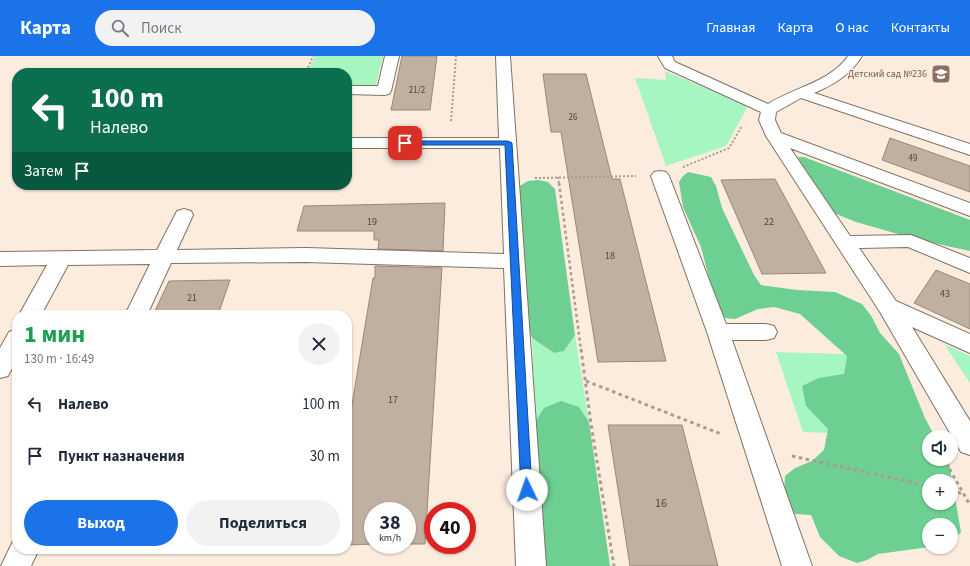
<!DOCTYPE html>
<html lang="ru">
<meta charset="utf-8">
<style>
:root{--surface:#fff;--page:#f2f2f3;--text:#1f2937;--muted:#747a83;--accent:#1a73e8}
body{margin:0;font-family:"Source Sans 3",sans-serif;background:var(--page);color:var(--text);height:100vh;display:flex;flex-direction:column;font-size:15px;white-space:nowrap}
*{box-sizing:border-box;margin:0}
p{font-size:13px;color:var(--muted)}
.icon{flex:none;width:22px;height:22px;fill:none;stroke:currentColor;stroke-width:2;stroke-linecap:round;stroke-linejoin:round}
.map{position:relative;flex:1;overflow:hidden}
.panel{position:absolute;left:12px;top:254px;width:340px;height:244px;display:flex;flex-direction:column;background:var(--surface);border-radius:16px;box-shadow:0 1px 3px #0004}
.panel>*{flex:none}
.banner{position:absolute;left:12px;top:12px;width:340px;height:122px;border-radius:16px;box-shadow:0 1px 3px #0004;background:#0b6e4f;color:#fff;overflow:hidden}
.fabs{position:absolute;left:922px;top:374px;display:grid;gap:8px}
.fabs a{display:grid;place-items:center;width:36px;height:36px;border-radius:50%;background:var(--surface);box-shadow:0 1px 3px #0004;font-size:20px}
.speed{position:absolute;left:364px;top:446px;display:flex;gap:8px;font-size:20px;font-weight:700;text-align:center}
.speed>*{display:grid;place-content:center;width:52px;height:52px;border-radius:50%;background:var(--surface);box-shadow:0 1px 3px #0004;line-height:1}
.speed small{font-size:10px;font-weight:400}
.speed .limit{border:6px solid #d22;background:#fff;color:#111}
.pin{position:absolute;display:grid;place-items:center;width:34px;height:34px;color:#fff;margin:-17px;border-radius:8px;box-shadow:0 2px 6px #0006}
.me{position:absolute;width:44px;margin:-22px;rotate:357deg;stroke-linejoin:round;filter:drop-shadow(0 0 3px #0008)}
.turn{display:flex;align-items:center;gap:14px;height:84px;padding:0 12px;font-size:18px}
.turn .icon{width:52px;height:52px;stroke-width:2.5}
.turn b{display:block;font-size:28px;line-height:34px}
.then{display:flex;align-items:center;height:38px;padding:0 12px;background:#0003;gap:8px;font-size:15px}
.round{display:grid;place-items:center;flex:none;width:42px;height:42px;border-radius:21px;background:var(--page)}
.summary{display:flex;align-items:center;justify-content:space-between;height:68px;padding:0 12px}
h1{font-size:24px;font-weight:700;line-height:30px;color:#1e9e55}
.action{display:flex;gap:8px;margin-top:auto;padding:8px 12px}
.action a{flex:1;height:46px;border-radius:24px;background:var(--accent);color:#fff;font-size:16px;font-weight:700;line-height:46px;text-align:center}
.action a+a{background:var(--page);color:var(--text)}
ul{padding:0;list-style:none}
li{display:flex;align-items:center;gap:12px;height:52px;padding:0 12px}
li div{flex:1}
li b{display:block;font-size:15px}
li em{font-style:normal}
header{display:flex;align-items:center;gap:24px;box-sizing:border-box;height:56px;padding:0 20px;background:var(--accent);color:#fff}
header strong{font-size:19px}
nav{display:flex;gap:22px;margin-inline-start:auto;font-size:14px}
.search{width:280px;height:36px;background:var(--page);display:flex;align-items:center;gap:10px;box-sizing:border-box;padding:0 14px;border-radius:22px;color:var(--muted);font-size:15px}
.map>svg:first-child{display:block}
</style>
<header>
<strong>Карта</strong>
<div class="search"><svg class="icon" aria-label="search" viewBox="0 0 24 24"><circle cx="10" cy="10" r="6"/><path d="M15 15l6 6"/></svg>Поиск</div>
<nav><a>Главная</a><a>Карта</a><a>О нас</a><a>Контакты</a></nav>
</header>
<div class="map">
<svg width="970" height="510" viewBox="0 0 970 510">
<rect width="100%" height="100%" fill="#fcecde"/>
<path fill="#a6f6c1" d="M315 0H383L376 29H347V17H308Z
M665 15 748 50 726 90 666 110 635 22 666 24Z
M575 279 589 366 579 351 535 366 532 282 554 297 564 295Z
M944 288 970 300V327Z
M776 296 872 299 911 380 803 376Z"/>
<path fill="#6ecf92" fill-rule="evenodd" d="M798 101H804L970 164V195L919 184 856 166 829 155 803 114Z
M688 116 711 121 716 130 722 152 754 219 761 229 797 234 835 236 862 248 872 261 880 277 899 298 925 362 935 381H929V403H947L949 407 961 476 951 487V469H929V491L878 498 867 504 857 507 839 500 820 481 811 459 795 458 784 443 785 420 795 412 812 405 824 394 828 373 806 350 802 330 819 322 844 318 847 300 800 258 774 251 758 253 735 263 725 262 715 245 701 191 683 151 679 126 683 120ZM929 425H951V447H929Z
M538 124 548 126 555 133 575 279 564 295 554 297 532 282 524 256 518 131 528 125Z
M561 345 579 351 589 366 610 510H538L535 366 544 352Z"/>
<path fill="#bfb0a2" stroke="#97887b" d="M402 0H437L430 54H391Z
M543 18H586L612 123H620L666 305 598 306 561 76H551Z
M890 82 970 110V136L882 104Z
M775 123 826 217 762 218 721 124Z
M445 147 443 195 378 193 379 184H374V175H297L304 150Z
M375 210 442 212 425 488H407V455H373V488L347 489V379L373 222H375Z
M936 214 970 228V273L914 247Z
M230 224 218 259H153L169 225Z
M608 369H682L718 510H630Z"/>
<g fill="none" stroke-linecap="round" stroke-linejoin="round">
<g stroke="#7f7265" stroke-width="2">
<path id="minor" d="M385 0H399L391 35 389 38 384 39 347 38V30H378Z
M496 0H510L546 510H516L504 212 306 206 171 207 147 259H125L150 208 68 209 41 259H19L47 209 0 210V196L157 194 175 159 177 155 184 153 191 155 193 159 177 194 306 192 504 198 500 92H347V82H499Z
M658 0H672L675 6 768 48C793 32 832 25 848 0H862C851 18 834 29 814 37L970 88V99L801 42 776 56 775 64 781 77 970 147V160L790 92 850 180 911 179 970 202V217L908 191 859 192 896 245 970 278V297L912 271 970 365V399L961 396 880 256 766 80 759 64 761 56 665 12Z
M660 115 666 116 669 120 726 268H766L774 270 777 276 774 282 766 284H732L812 510H782L707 276 651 120 654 116Z
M17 273V303L8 320 0 322V292L9 276Z
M17 481V493H39L31 510H1L14 483Z"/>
</g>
<path stroke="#a99d92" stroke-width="2" stroke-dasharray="2 2" stroke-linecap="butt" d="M302 17 309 10 313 0
M451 65 456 0
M683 111 729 92 742 70
M558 121 559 128
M535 122 636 120"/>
<path stroke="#a99d92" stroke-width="2.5" stroke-dasharray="3 3" stroke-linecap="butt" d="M559 127 581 294"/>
<path stroke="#a99d92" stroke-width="3" stroke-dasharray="3.5 3.5" stroke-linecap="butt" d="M581 293 591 368 614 510
M586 325 721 378
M792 400 929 430
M946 407 970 449
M951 435 964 438"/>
<use href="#minor" fill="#fff" fill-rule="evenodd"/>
</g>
<path fill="#1a73e8" stroke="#114b97" d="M508 85 512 87 532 434 531 438 527 439 523 438 521 434 505 89H405L402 87 405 85Z"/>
<defs>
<g id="school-square" transform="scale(1)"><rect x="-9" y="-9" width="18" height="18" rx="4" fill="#8d6e63" stroke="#fcecde"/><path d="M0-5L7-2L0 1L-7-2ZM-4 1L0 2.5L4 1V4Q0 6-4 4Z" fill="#fff"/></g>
</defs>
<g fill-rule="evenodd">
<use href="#school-square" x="941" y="18"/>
</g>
<g text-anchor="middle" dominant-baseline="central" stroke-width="3" stroke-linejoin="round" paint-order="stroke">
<g font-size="9" fill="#4f4840">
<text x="417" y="34">21/2</text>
<text x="573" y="61">26</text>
<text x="913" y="102">49</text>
</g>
<g font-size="10" fill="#785e54" stroke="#fcecde" text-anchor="end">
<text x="927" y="18">Детский сад №236</text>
</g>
<g font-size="10" fill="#4f4840">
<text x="372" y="166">19</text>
<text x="769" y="166">22</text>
<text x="610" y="200">18</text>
<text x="945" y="238">43</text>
<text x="192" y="242">21</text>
<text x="393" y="344">17</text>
</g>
<g font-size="12" fill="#4f4840">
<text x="661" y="447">16</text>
</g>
</g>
</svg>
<div class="fabs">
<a><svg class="icon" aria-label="sound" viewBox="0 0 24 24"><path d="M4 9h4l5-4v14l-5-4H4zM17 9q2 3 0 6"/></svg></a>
<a>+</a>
<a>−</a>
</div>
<div class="speed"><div>38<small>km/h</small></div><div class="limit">40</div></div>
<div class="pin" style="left:405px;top:87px;background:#d93025"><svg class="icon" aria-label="arrive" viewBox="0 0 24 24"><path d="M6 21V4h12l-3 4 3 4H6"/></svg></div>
<svg class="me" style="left:527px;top:434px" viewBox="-20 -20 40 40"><circle r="19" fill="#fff"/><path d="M0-13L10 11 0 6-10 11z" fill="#1a73e8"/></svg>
<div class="banner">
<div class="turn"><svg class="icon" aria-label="left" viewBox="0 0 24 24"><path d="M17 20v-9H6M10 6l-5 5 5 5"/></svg><div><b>100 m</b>Налево</div></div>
<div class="then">Затем<svg class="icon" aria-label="arrive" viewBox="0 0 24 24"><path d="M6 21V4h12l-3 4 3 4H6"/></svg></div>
</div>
<section class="panel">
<div class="summary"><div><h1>1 мин</h1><p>130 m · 16:49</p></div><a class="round"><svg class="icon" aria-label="close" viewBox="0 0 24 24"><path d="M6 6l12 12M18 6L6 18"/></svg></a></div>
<ul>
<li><svg class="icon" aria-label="left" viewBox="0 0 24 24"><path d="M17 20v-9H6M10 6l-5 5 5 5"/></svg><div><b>Налево</b></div><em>100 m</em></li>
<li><svg class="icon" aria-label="arrive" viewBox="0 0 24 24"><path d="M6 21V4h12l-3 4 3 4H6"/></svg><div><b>Пункт назначения</b></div><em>30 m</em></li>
</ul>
<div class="action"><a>Выход</a><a>Поделиться</a></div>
</section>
</div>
